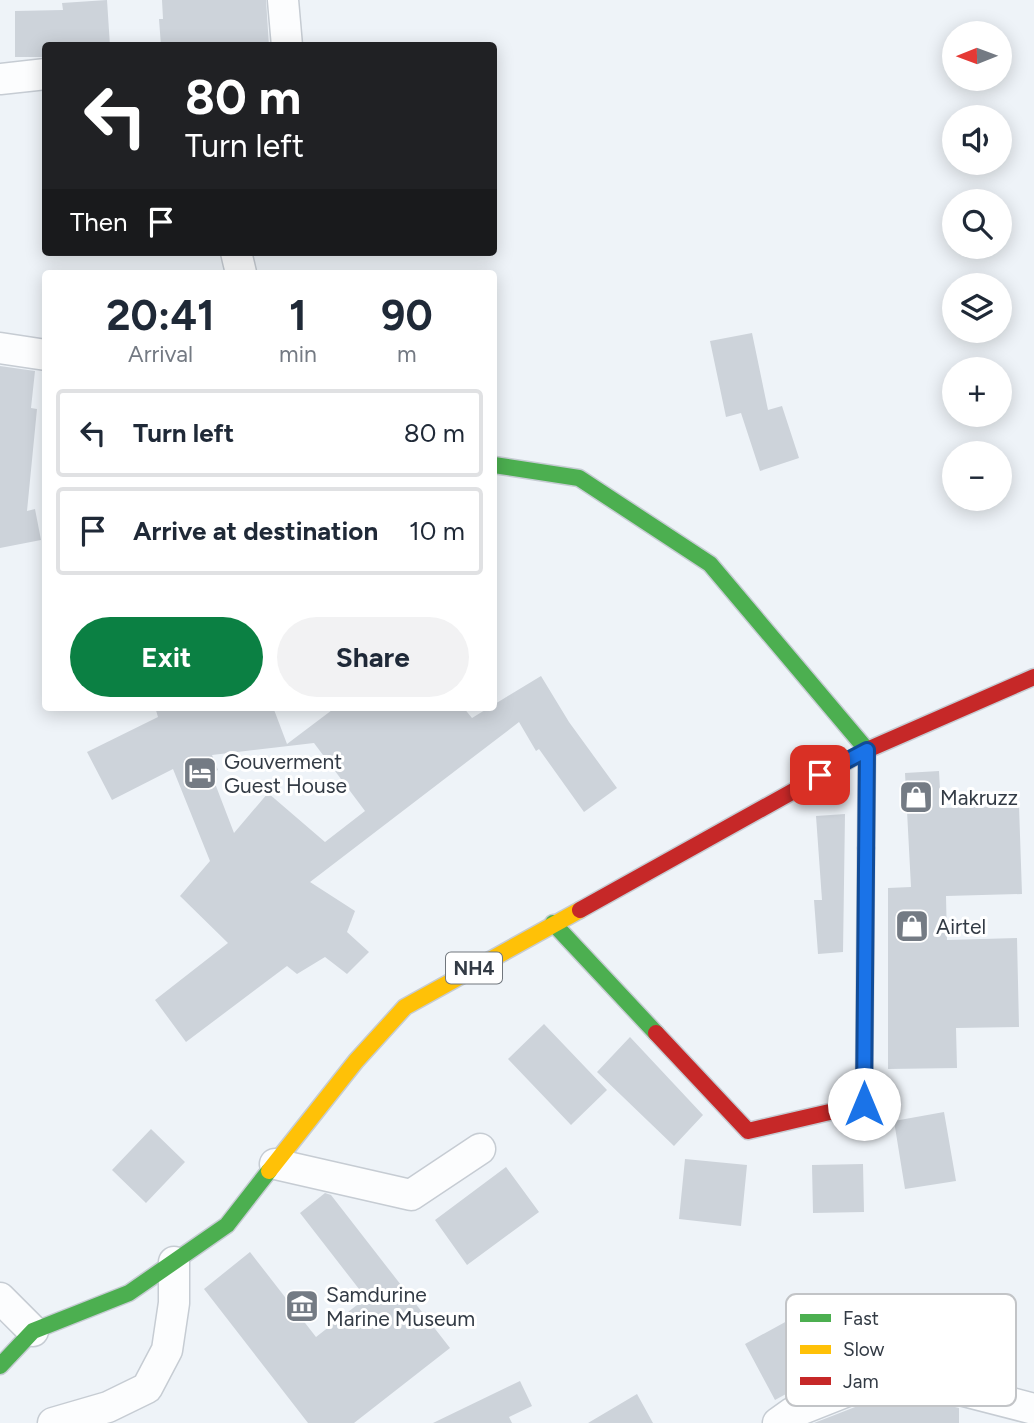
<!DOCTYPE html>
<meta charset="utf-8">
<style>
:root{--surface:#fff;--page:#f2f2f3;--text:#1f2937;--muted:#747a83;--line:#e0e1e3;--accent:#0b8043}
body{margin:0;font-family:Figtree,sans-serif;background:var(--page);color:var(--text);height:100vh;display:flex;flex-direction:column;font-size:26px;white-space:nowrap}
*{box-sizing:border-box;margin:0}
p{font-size:23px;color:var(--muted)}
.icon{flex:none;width:38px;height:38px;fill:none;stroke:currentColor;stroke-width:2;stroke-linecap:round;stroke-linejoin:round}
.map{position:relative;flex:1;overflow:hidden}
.sheet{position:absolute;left:42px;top:270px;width:455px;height:441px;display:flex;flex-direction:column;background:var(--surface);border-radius:7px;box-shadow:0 4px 18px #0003}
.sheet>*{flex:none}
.guide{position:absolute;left:42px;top:42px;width:455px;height:214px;border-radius:7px;box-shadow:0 4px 18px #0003;background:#202124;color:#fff;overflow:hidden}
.needle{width:46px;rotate:269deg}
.fabs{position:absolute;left:942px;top:21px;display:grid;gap:14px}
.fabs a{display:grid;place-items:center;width:70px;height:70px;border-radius:50%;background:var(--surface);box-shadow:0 4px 18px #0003;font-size:35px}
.pin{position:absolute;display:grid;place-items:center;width:60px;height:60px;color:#fff;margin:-30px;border-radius:14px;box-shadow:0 4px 10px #0006}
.me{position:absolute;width:77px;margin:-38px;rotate:0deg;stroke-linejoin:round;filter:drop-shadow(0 0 5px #0008)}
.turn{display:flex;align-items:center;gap:24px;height:147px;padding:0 28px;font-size:32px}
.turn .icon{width:91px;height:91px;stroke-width:2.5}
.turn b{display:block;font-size:49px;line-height:60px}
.then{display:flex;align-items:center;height:66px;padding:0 28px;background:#0003;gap:14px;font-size:26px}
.eta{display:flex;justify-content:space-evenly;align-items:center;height:119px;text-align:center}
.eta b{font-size:42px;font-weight:700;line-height:49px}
.action{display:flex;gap:14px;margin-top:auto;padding:14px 28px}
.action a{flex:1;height:80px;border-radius:42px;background:var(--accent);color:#fff;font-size:28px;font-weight:700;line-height:80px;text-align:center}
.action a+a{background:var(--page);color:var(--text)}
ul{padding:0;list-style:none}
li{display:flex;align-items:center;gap:21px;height:88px;margin:0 14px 10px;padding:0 14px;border:4px solid var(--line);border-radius:7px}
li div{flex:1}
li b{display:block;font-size:26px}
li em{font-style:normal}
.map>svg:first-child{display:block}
</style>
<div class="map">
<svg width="1034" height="1423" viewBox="0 0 1034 1423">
<rect width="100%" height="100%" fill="#eef3f8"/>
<path fill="#cdd3da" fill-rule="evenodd" d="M107 0 110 46H46V57H15V11L63 10 62 3Z
M162 0H266L269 46H161L159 19H163Z
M752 333 768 410 782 406 799 458 760 471 741 413 726 417 710 341Z
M0 366 35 371 31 408 37 409 27 511 35 509 41 540 0 548Z
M541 676 569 722 617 788 584 812 539 749 536 751 519 722 310 882 355 911 347 932 369 952 347 974 325 957 297 974 287 966 186 1042 155 1000 228 943 180 896 210 861 173 769 112 800 87 752 158 717 155 707H273L287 744 336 707H463L472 718ZM314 743 365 811 325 842 268 793 234 833 211 773 218 770 212 755Z
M939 771 941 808 1019 806 1022 894 946 896 947 940 1017 938 1019 1027 956 1028 957 1068 888 1069V888L911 887 905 773Z
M845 814 843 952 818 954 814 900H822L816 816Z
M544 1024 607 1090 571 1125 508 1059Z
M630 1037 703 1115 674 1146 597 1072Z
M944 1112 956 1181 905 1189 894 1121Z
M151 1129 185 1162 146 1203 112 1170Z
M685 1159 747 1165 741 1226 679 1219Z
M863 1164 864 1212 813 1213 812 1165Z
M506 1167 539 1212 467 1265 435 1220Z
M325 1193 331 1195 450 1348 354 1423H308L204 1289 250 1252 316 1337 366 1298 300 1213Z
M809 1309 839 1365 775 1400 745 1344Z
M520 1381 532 1406 509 1417 512 1423H433Z
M637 1394 653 1423H588Z
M868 1402H935L959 1408V1423H814Z"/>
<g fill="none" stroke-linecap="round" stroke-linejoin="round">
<g stroke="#c6ccd3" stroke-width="33">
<path id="street" d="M283 0 287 46
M0 79 46 74
M236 252 241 273
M0 348 46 355
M275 1164 411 1195 480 1149
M0 1298 33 1331
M53 1423 108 1407 147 1388 167 1350 174 1303V1262
M778 1423 792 1413 865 1384H937L1034 1409"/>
</g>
<g stroke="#c6ccd3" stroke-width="19">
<path id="fast" d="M494 465 579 478 710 564 867 750 866 848
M553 923 656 1033
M0 1366 33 1331 129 1293 227 1225 269 1171"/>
</g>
<g stroke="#c6ccd3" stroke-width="19">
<path id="slow" d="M269 1171 356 1061 405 1007 580 910"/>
</g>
<g stroke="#c6ccd3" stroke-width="19">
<path id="jam" d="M580 910 867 750 1034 677
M656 1033 748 1131 864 1104 866 848"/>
</g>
<use href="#street" stroke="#fcfdfe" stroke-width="30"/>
<use href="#fast" stroke="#4caf50" stroke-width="16"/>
<use href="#slow" stroke="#ffc107" stroke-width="16"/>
<use href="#jam" stroke="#c62828" stroke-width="16"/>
</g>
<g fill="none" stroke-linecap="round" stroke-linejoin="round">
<g stroke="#114b97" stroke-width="18">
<path id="route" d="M820 775 867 750 864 1104"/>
</g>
<use href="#route" stroke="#1a73e8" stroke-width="12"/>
</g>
<defs>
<g id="hotel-square" transform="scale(1.75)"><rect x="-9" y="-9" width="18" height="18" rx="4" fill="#747b84" stroke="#fff"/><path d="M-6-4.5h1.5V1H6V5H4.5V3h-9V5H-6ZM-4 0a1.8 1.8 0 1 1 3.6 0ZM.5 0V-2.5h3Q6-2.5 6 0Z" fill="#fff"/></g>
<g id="shop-square" transform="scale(1.75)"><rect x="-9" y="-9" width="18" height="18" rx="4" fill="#747b84" stroke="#fff"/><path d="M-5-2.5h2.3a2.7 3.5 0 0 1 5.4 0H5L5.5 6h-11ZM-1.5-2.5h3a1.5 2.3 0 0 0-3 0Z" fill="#fff"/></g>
<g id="museum-square" transform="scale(1.75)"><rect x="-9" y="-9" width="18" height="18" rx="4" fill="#747b84" stroke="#fff"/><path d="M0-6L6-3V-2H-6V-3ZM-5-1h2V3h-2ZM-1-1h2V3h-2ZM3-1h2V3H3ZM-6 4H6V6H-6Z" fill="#fff"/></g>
</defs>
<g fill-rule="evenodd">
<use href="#hotel-square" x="200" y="773"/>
<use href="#shop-square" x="916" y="797"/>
<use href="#shop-square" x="912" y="926"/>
<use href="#museum-square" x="302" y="1306"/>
</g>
<g text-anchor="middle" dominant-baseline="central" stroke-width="6" stroke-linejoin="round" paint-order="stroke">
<rect fill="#fff" stroke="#70767d" stroke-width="2" x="446" y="952.5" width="56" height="31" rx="5"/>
<g font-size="19" font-weight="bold" fill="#333b45">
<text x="474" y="968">NH4</text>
</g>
<g font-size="21" fill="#333b45" stroke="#fff" text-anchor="start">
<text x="224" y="761">Gouverment<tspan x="224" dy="24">Guest House</tspan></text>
<text x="940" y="797">Makruzz</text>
<text x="936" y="926">Airtel</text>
<text x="326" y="1294">Samdurine<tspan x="326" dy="24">Marine Museum</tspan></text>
</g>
</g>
<rect x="786" y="1294" width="230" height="112" rx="10" fill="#fff" stroke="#c2c4c7" stroke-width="2"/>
<rect x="800" y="1314" width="31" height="8" fill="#4caf50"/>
<rect x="800" y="1345" width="31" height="9" fill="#ffc107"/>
<rect x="800" y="1377" width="31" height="8" fill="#c62828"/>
<g font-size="19" fill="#333b45">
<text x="843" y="1325">Fast</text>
<text x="843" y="1356">Slow</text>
<text x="843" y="1388">Jam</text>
</g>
</svg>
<div class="fabs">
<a><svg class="needle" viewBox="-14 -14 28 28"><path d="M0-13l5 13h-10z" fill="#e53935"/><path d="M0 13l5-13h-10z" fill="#747a83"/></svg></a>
<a><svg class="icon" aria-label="sound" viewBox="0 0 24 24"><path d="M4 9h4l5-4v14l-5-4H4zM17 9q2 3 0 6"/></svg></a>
<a><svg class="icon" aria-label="search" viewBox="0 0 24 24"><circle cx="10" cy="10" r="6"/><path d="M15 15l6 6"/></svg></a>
<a><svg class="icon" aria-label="layers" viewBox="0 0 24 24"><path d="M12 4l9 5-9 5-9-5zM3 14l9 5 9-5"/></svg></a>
<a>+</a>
<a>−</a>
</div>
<div class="pin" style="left:820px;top:775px;background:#d93025"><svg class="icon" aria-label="arrive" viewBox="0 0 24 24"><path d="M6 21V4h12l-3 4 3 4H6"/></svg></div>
<svg class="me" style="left:864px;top:1104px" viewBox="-20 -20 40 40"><circle r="19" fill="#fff"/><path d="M0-13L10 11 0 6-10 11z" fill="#1a73e8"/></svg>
<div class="guide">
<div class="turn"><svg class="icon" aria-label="left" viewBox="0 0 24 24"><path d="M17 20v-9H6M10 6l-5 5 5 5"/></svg><div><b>80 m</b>Turn left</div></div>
<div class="then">Then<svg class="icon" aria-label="arrive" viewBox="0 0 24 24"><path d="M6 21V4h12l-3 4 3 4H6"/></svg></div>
</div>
<section class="sheet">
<div class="eta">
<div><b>20:41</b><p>Arrival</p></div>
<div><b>1</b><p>min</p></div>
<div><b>90</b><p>m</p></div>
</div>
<ul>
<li><svg class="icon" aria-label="left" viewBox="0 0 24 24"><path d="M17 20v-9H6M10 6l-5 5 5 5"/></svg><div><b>Turn left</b></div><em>80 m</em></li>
<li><svg class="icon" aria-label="arrive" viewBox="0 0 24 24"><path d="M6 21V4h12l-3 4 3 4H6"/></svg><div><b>Arrive at destination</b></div><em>10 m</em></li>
</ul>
<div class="action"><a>Exit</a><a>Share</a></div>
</section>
</div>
